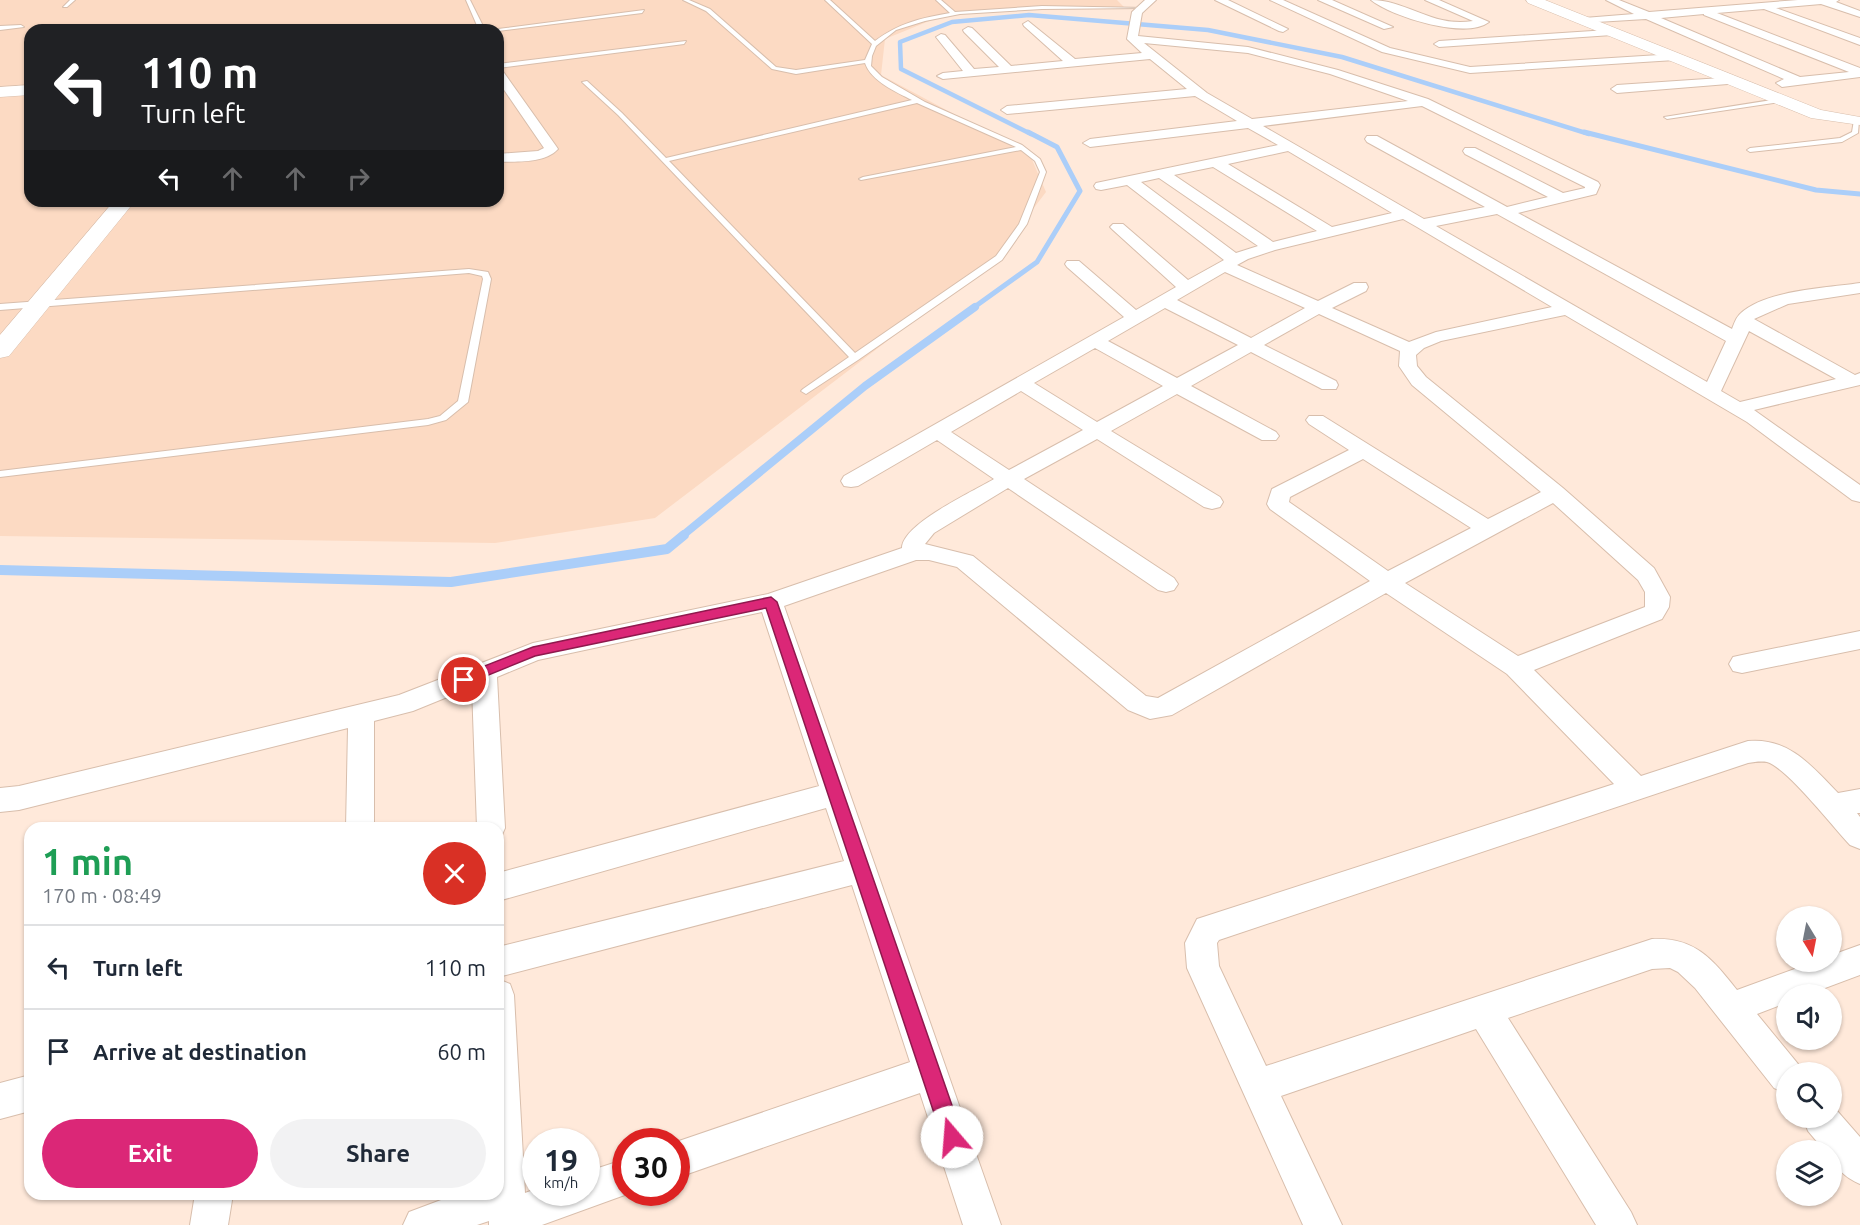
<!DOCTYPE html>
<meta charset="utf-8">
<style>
:root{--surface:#fff;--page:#f2f2f3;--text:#1f2937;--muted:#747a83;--line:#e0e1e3;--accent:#db2777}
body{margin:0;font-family:Ubuntu,sans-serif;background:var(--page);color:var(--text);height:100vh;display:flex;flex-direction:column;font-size:22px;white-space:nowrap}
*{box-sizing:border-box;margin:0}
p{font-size:20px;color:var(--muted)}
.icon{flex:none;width:33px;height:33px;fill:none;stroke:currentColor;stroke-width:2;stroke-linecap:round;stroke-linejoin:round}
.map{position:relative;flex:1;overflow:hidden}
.details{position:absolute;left:24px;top:822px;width:480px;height:378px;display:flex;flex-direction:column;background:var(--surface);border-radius:18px;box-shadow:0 2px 4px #0004}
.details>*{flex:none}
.guide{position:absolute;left:24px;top:24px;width:480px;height:183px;border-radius:18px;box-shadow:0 2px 4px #0004;background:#202124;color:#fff;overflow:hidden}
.needle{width:39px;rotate:170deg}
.buttons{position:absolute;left:1776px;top:906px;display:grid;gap:12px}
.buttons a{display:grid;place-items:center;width:66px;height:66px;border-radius:50%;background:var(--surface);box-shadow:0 2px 4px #0004;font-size:30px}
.speed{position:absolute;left:522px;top:1128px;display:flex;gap:12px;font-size:30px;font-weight:700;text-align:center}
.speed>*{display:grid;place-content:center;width:78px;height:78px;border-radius:50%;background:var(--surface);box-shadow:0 2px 4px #0004;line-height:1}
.speed small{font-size:15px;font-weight:400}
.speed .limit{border:9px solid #d22;background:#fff;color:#111}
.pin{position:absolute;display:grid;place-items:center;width:51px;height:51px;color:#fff;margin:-26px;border:3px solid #fff;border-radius:50%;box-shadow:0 2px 6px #0007}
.me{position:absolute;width:66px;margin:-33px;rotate:342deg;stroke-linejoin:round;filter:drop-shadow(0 0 4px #0008)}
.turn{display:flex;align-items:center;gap:21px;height:126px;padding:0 18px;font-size:27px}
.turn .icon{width:78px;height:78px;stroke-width:2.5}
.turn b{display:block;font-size:42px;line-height:51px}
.lanes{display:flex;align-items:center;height:57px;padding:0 18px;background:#0003;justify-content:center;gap:30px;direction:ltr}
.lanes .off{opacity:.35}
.round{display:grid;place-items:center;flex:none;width:63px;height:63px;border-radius:32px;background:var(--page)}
.summary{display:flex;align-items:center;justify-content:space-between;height:102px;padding:0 18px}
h1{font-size:36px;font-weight:700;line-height:45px;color:#1e9e55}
.cta{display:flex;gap:12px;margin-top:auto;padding:12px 18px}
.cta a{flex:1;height:69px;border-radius:36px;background:var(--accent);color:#fff;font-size:24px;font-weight:700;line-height:69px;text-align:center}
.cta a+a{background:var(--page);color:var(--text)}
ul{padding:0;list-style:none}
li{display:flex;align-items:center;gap:18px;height:84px;padding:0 18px;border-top:2px solid var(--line)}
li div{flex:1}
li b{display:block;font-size:22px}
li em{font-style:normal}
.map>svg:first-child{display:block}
</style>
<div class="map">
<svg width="1860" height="1225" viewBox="0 0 1860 1225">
<rect width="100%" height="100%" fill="#ffe9da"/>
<path fill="#fcdac3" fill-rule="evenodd" d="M0 0H1117L1126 9 1048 8 944 15 885 39 881 75 1030 155 1046 192 996 258 655 518 495 543 0 536ZM30 30H498V201H30Z"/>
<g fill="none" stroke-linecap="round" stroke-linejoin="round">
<path stroke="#abcef9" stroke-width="4.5" d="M1031 134 901 69 900 42 952 22 1029 15 1208 30 1342 57 1589 134"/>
<path stroke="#abcef9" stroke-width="5" d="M1584 132 1816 190 1860 194
M973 308 1037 262 1080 191 1057 147 1028 132"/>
<path stroke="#abcef9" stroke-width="8" d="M682 536 865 386 975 307"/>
<path stroke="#abcef9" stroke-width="10" d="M0 570 451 582 667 549 684 535"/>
<g stroke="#d8beac" stroke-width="2">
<path id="lane" d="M70 0H75L67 7H63Z
M466 0H470L485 30H479Z
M683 0H689L710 9 776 67 796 70 865 60 872 44 825 0H830L875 41C899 23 921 18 950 13L936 0H941L955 12 1042 6 1144 8 1042 9 960 14 925 21 896 30 876 46 872 56 871 66 882 77 925 102 1022 145 1040 159 1046 172 1027 224 1002 260 858 360 806 394 801 391 803 389 849 357 618 115 582 82 587 81 622 113 666 158 912 100C896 92 871 81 865 63L796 74 772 69 706 11ZM917 103 1016 147 863 177 859 179 861 180 1021 150 1035 161 1040 172 1019 224 996 256 855 353 669 161Z
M644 10 642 13 498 31 490 30Z
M0 26 21 25 24 27 0 30Z
M686 41 684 44 498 68V64Z
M1784 98 1786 101 1667 119 1664 117Z
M1854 120 1859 121 1858 133 1842 142 1750 152 1747 150 1750 148 1840 138 1852 132Z
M469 269 488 272 491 279 468 402 446 420 428 425 0 477V471L428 419 440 416 458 401 483 279 482 276 469 273 0 310V304Z"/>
</g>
<g stroke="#d8beac" stroke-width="2">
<path id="street" d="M1145 0H1156L1142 13 1138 36 1248 47 1338 70 1428 99 1598 182 1600 185 1596 194 1518 213 1732 329C1734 324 1736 317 1741 313 1766 290 1827 288 1860 283V293L1788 304 1754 319 1855 375 1860 373V385L1754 410 1860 485V502L1852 500 1747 422 1565 315 1441 341 1424 348 1416 355 1417 366 1426 377 1563 488 1654 568 1670 597 1669 607 1662 619 1534 670 1641 776 1748 741C1788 737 1812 766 1838 793L1860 789V813H1857L1860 817V849L1850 845C1833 827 1787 768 1767 762 1761 761 1754 762 1748 763L1219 940 1217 943 1219 966 1266 1066 1652 939C1695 937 1712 959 1737 990L1814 962H1832V955L1860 945V975L1809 994H1786V1003L1757 1014 1798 1064 1802 1072H1786V1093L1774 1088 1695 988 1678 972 1670 968 1652 969 1508 1018 1631 1212 1637 1225H1596L1476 1029 1281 1096 1342 1225H1303L1187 968 1185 943 1197 919 1614 784 1507 674 1386 593 1172 715 1150 719 1128 710 957 567 929 560H916L784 606 1001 1225H963L920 1093 676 1178V1142L910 1062 852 885 498 977V947L844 861 826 808 498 901V873L819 786 762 612 538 660 497 677 505 828 501 837 498 838V828H477L472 687 413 711 374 721V828H346L348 728 19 810 0 812V788L19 786 399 695 533 643 768 594 902 548C902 524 974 491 994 479L937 440 858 486 851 487 844 486 841 481 844 476 1124 317 1067 267 1065 264 1067 261H1079L1136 310 1176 287 1113 230 1110 227 1113 224H1123L1188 280 1224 260 1127 185 1101 190 1096 189 1094 186 1096 183 1278 145 1248 128 1090 147 1083 143 1090 139 1237 121 1195 96 1007 114 1001 110 1007 106 1187 89 1150 59 943 79 937 76 943 73 963 71 936 37 941 34 945 35 974 69 999 67 964 32 963 30 968 27 972 28 1011 66 1063 61 1024 26 1023 24 1028 21 1075 59 1142 53 1127 39 1132 12ZM1144 43 1248 53 1330 74 1408 101 1252 119 1207 93ZM1422 106 1585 187V188L1563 193 1475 148H1465L1463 151 1465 154 1548 197 1507 207 1377 136H1367L1365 139 1367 142 1485 207 1424 219 1263 126ZM1288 151 1392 213 1332 227 1228 164ZM1213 167 1317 231 1273 242 1174 175ZM1159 178 1258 246 1236 253 1141 182ZM1497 214 1726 341 1707 382 1436 226ZM1403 219 1417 227 1552 307 1436 332 1409 342 1332 308 1366 291 1368 287 1366 283H1354L1318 301 1237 265 1248 259 1275 250ZM1225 272 1305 308 1251 338 1177 300ZM1165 308 1238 345 1177 378 1108 341ZM1319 314 1400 351 1399 366 1412 385 1541 492 1488 519 1323 416H1309L1306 420 1309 424 1349 450 1272 489 1267 504 1270 509 1370 581 1158 698 1146 696 973 556 925 544 934 533 1008 488 1158 590 1166 592 1174 590 1178 584 1174 578 1024 479 1097 439 1204 507 1212 509 1220 507 1223 502 1220 497 1111 431 1177 394 1262 440H1276L1279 436 1276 432 1191 386 1251 352 1322 389H1336L1338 385 1336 381 1264 345ZM1749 331 1836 379 1740 402 1721 391ZM1095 348 1163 386 1097 422 1034 383ZM1021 391 1083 430 1009 470 951 432ZM1363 459 1471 528 1388 571 1289 502 1290 497ZM1553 503 1638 580 1645 592V607L1518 656 1405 583Z
M1215 0H1228L1288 29 1283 32 1279 31Z
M1270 0H1283L1390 48 1470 67 1675 54 1681 57 1675 60 1470 73 1382 52Z
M1318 0H1332L1393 27 1384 29Z
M1371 0C1407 0 1433 28 1473 21L1425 0H1439L1489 22C1466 40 1392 17 1371 0Z
M1606 0H1619L1649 12 1798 0H1839L1836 2 1860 11V17L1821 4 1776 8 1860 38V45L1764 9 1717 13 1860 68V77L1782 87 1776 83 1784 79 1646 19 1580 23 1579 21 1584 18 1634 14ZM1704 14V15L1849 72 1800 77 1661 18Z
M1608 30 1613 33 1612 35 1439 47 1434 44 1439 41Z
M498 69 502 70 556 146 558 149C544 164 517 161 498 162V154L538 151 544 148 498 81Z
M1736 77 1742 81 1740 83 1617 93 1611 89 1617 85Z
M1860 631V649L1742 673 1733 671 1729 664 1733 657 1742 655Z
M498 979 510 984 514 995 525 1193 536 1189V1192H586V1172L626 1159V1192H633L542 1225H489V1221L477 1225H403L409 1212 457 1194H498Z
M30 1075V1111L0 1119V1083Z
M1832 1105 1860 1137V1184C1846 1178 1832 1167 1832 1150H1824L1808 1131 1803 1118H1832Z
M195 1194H233L228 1225H190Z"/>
</g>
<g stroke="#d8beac" stroke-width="1">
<path id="secondary" d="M1526 0H1545L1821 110 1860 117V125L1811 118 1528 3Z
M30 85V95L0 97V87Z
M114 201H135L9 356 0 358V335Z"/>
</g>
<use href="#lane" fill="#fff" fill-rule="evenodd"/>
<use href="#street" fill="#fff" fill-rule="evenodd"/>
<use href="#secondary" fill="#fff" fill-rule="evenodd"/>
</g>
<path fill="#db2777" stroke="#8e194d" stroke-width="1.5" d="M771 597 777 602 963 1137 960 1145 952 1148 945 1145 942 1137 766 608 535 656 464 685 459 683 457 680 459 676 533 647Z"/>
</svg>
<div class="buttons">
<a><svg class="needle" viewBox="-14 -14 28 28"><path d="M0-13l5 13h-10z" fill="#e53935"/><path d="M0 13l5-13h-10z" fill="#747a83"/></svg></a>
<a><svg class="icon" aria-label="sound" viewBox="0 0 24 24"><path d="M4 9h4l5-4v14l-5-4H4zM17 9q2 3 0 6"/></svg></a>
<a><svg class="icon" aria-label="search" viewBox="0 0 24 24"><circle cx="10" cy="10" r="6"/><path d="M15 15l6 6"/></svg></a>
<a><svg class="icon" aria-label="layers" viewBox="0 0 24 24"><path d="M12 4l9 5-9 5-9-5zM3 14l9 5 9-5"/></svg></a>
</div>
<div class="speed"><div>19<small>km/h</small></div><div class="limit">30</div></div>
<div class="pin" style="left:464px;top:680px;background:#d93025"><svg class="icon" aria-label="arrive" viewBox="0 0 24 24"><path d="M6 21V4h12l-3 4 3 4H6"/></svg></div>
<svg class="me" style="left:952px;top:1137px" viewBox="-20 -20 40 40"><circle r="19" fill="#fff"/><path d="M0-13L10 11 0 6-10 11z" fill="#db2777"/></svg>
<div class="guide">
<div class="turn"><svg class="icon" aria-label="left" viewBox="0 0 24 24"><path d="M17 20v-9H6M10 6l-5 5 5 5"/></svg><div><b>110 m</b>Turn left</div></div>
<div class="lanes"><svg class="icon" aria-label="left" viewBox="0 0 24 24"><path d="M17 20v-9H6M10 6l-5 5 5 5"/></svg><svg class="icon off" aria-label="ahead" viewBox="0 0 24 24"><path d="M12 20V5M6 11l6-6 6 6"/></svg><svg class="icon off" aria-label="ahead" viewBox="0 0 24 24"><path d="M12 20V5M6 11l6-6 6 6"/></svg><svg class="icon off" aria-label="right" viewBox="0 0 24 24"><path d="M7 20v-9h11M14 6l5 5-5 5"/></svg></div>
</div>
<section class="details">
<div class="summary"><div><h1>1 min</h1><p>170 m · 08:49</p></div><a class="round" style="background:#d93025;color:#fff"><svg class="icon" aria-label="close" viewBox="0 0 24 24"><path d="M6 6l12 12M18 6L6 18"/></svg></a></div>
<ul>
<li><svg class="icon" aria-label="left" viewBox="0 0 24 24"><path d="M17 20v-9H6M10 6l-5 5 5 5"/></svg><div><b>Turn left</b></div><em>110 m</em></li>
<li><svg class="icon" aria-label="arrive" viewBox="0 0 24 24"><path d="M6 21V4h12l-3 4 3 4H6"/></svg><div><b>Arrive at destination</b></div><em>60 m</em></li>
</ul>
<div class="cta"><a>Exit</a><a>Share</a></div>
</section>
</div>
